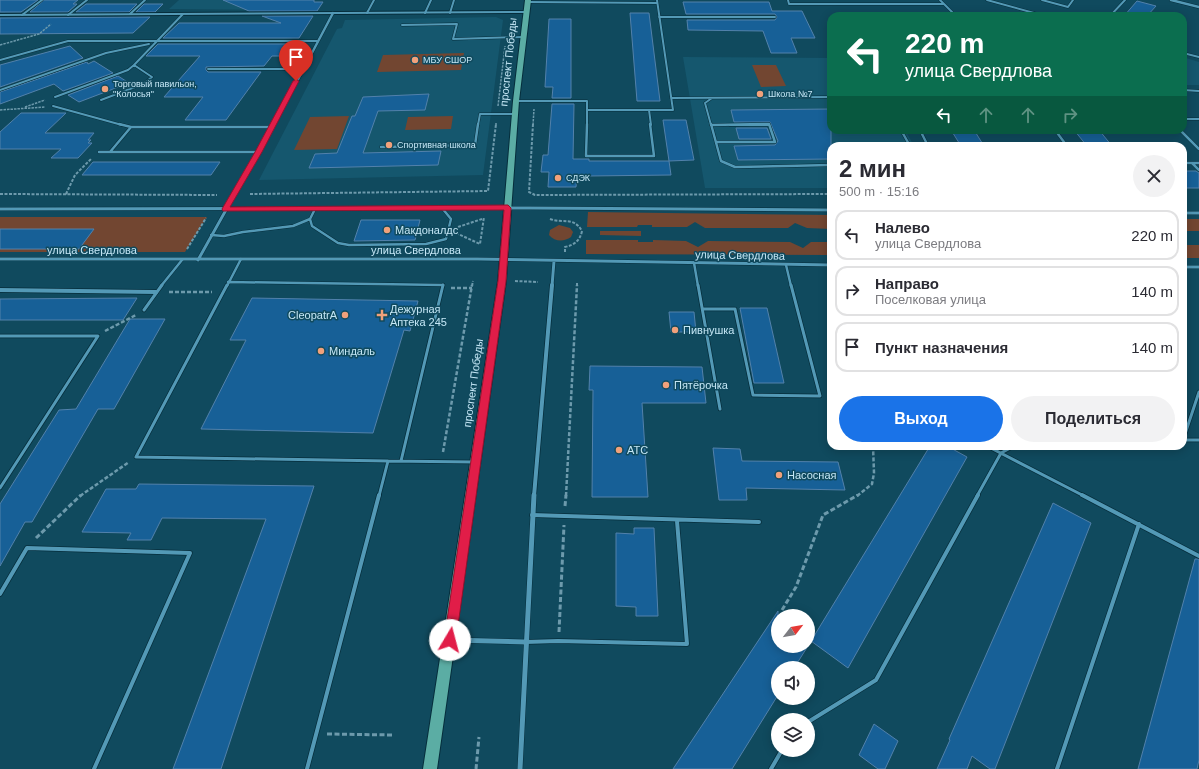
<!DOCTYPE html>
<html lang="ru">
<meta charset="utf-8">
<style>
:root{--surface:#fff;--page:#f2f2f3;--text:#2b2b33;--muted:#7c7c81;--line:#e1e1e2;--accent:#1a73e8}
body{margin:0;font-family:Helvetica,sans-serif;background:var(--page);color:var(--text);height:100vh;display:flex;flex-direction:column;font-size:15px;white-space:nowrap}
*{box-sizing:border-box;margin:0}
p{font-size:13px;color:var(--muted)}
.icon{flex:none;width:22px;height:22px;fill:none;stroke:currentColor;stroke-width:2;stroke-linecap:round;stroke-linejoin:round}
.map{position:relative;flex:1;overflow:hidden}
.details{position:absolute;left:827px;top:142px;width:360px;height:308px;display:flex;flex-direction:column;background:var(--surface);border-radius:12px;box-shadow:0 2px 10px #0003}
.details>*{flex:none}
.hud{position:absolute;left:827px;top:12px;width:360px;height:122px;border-radius:12px;box-shadow:0 2px 10px #0003;background:#0b6e4f;color:#fff;overflow:hidden}
.needle{width:26px;rotate:59deg}
.fabs{position:absolute;left:771px;top:609px;display:grid;gap:8px}
.fabs a{display:grid;place-items:center;width:44px;height:44px;border-radius:50%;background:var(--surface);box-shadow:0 2px 10px #0003;font-size:20px}
.pin{position:absolute;display:grid;place-items:center;width:34px;height:34px;color:#fff;margin:-41px -17px;border-radius:50% 50% 50% 0;rotate:-45deg;box-shadow:0 0 4px #0007}
.pin .icon{rotate:45deg}
.me{position:absolute;width:44px;margin:-22px;rotate:8deg;stroke-linejoin:round;filter:drop-shadow(0 0 3px #0008)}
.turn{display:flex;align-items:center;gap:14px;height:84px;padding:0 12px;font-size:18px}
.turn .icon{width:52px;height:52px;stroke-width:2.5}
.turn b{display:block;font-size:28px;line-height:34px}
.lanes{display:flex;align-items:center;height:38px;padding:0 12px;background:#0003;justify-content:center;gap:20px;direction:ltr}
.lanes .off{opacity:.35}
.round{display:grid;place-items:center;flex:none;width:42px;height:42px;border-radius:21px;background:var(--page)}
.head{display:flex;align-items:center;justify-content:space-between;height:68px;padding:0 12px}
h1{font-size:24px;font-weight:600;line-height:30px}
.cta{display:flex;gap:8px;margin-top:auto;padding:8px 12px}
.cta a{flex:1;height:46px;border-radius:24px;background:var(--accent);color:#fff;font-size:16px;font-weight:600;line-height:46px;text-align:center}
.cta a+a{background:var(--page);color:var(--text)}
ul{padding:0;list-style:none}
li{display:flex;align-items:center;gap:12px;height:50px;margin:0 8px 6px;padding:0 4px;border:2px solid var(--line);border-radius:12px}
li div{flex:1}
li b{display:block;font-size:15px}
li em{font-style:normal}
.map>svg:first-child{display:block}
</style>
<div class="map">
<svg width="1199" height="769" viewBox="0 0 1199 769">
<rect width="100%" height="100%" fill="#104a5e"/>
<path fill="#15576e" d="M179 0H286L278 10 169 9Z
M496 17 503 20 483 175 259 180 337 29 342 28 345 20Z
M683 57 831 58V130H905L914 146H831V188H705Z
M1183 57 1199 62V85H1183Z"/>
<path fill="#724631" d="M464 53 461 70 377 72 383 55Z
M752 65H776L786 86 761 87Z
M349 116 337 149 294 150 310 117Z
M453 116 451 129 405 130 408 117Z
M588 212 831 215V229L807 228 795 223 788 228H705L695 222 687 227H652V225H638L637 227H587Z
M0 217H207L185 252H0Z
M1183 219H1199V231H1183Z
M559 225 570 228 573 232 571 237C564 242 555 242 549 235L550 230Z
M600 231H641V236L600 235Z
M586 240H638V242H653V240L686 241 698 247 708 241 790 242 803 248 811 242H831V255L586 254Z
M1183 245H1199V258H1183Z"/>
<path fill="#176097" stroke="#5281ab" d="M0 0H38L21 12H0Z
M44 0H78L73 4H77L68 12H30Z
M223 0H314V2H323L317 11H249Z
M1137 1 1156 6 1147 16H1124Z
M683 2H769L772 11H802L815 38H791L797 53H771L763 31 688 30 687 20H775L777 17 775 14H686Z
M86 4H137L129 12H76Z
M144 4H163L155 12H136Z
M630 13H649L660 101H637Z
M262 16H313L299 38H163L179 23H281Z
M150 17 133 33 0 34V18Z
M549 19H571V98H552L553 87H545Z
M158 44H296L287 56H272L264 66 206 67V70L208 72H261L226 120H185L203 97H164L200 56H146Z
M70 46 83 58 0 87V65Z
M94 61 113 73 63 91 54 84 0 104V92L87 62 88 64Z
M118 76 129 83 79 102 68 95Z
M429 94 425 110 378 111 363 153 441 151 438 165 309 168 315 154 337 153 352 116H355L363 97Z
M552 104H574L573 159H589V161H669L671 175 589 176V177H577L576 187H548L549 172H541L543 155H548Z
M831 109V159L738 160 734 146 775 145 778 141 770 122H734L731 110Z
M21 113H66L45 133H94L88 140H91L88 143H92L78 158H51L61 149H0V132Z
M663 120H686L694 160 669 161Z
M736 128H767L771 139H739Z
M951 130H974L984 146H961Z
M1074 130H1099L1112 146H1087Z
M93 162H220L211 175H82Z
M1183 171H1196L1199 173V188H1183Z
M361 220H420L415 240 354 241Z
M0 229H94L79 249H0Z
M137 298 123 320H0V299Z
M252 298 418 301 410 331 404 330 373 433 201 429 246 340H230Z
M740 308H767L784 383H754Z
M669 312H694L696 332H671Z
M130 319H165L114 409H98L32 522H25L0 566V504L59 410 76 409Z
M590 366 702 367 706 403H642L648 497H592L593 390H589Z
M930 446H947L967 457 848 668 811 641Z
M713 448 740 449 742 461 838 462 845 490 746 488 747 500H719Z
M139 484 314 486 221 769H173L266 519 162 518 151 540H127L131 533 82 532 106 489H136Z
M1053 503 1091 523 995 769H990L972 756 967 769H937L950 740 949 739Z
M634 528H654L658 616H636V607L616 606V533L634 534Z
M1195 559H1199V760L1197 769H1138Z
M778 611V646H808L794 668H778V695L732 769H673Z
M874 724 898 741 885 769H878L859 755Z"/>
<g fill="none" stroke-linecap="round" stroke-linejoin="round">
<g stroke="#062e3c" stroke-width="3">
<path id="lane-far3" d="M788 0 789 4H944L940 0
M987 0 1045 16
M1042 0 1068 7 1073 0
M528 2 657 3
M944 4 956 16
M367 13 374 0
M425 13 431 0
M450 13 454 0
M130 14 145 0
M22 15 42 0
M68 15 87 0
M1110 16 1125 0
M659 17H775
M402 25 457 24 453 39 523 37
M1183 53 1199 57
M0 60 68 41H317
M208 69H302
M0 90 106 53 149 44
M1183 90 1199 91
M55 97 128 70 134 65
M671 98 831 97
M101 100 143 84 152 77 134 65 183 14
M516 101H587V125
M53 106 122 125
M587 110H649
M1183 119H1199
M478 125 480 114H516
M651 125 649 110H673L657 0
M711 125 705 103 712 98
M730 125H769"/>
</g>
<g stroke="#062e3c" stroke-width="3.5">
<path id="lane-far2" d="M119 124 131 127
M587 124 586 156H654L650 124
M711 124 721 161 735 167 831 165
M711 125 769 124 775 142H716
M901 130 910 146
M920 130 928 146
M1055 130 1067 146
M1180 130 1199 149
M381 147 475 145 478 124
M99 152H259
M110 152 131 127H272
M1183 163H1199
M1192 163 1199 170
M310 219 312 226 338 243 349 245 426 244 446 239 451 219 442 208
M211 235 224 236 243 232 293 226 310 219 315 209
M694 263 698 286
M786 265 791 286
M228 282 443 285V286
M161 286 182 260
M227 286 241 259"/>
</g>
<g stroke="#062e3c" stroke-width="4.5">
<path id="lane-far1" d="M227 285 136 457 388 461 379 496
M698 285 720 409
M703 309H735L753 395 820 396 791 285
M144 310 162 285
M0 336H98L0 488
M1183 440 1199 392
M1183 440H1199
M987 446 1084 496
M388 461 474 462
M401 461 443 285
M977 496 1001 453 1014 446"/>
</g>
<g stroke="#062e3c" stroke-width="5.5">
<path id="lane" d="M1082 495 1199 556
M532 515 759 522
M0 594 27 548 190 553 94 769
M525 642 558 641 687 644 677 521
M808 722 876 680 978 495
M307 769 379 495
M771 769 782 750
M1057 769 1139 524"/>
</g>
<g stroke="#062e3c" stroke-width="3.5">
<path id="street-far3" d="M1171 0 1199 7
M274 125 333 13"/>
</g>
<g stroke="#062e3c" stroke-width="4">
<path id="street-far2" d="M0 209 530 208 831 210
M1183 213H1199
M0 259H477L831 265
M198 260 274 124
M1183 267H1199
M552 286 554 261"/>
</g>
<g stroke="#062e3c" stroke-width="5.5">
<path id="street-far1" d="M0 290 156 292
M534 496 552 285"/>
</g>
<g stroke="#062e3c" stroke-width="6">
<path id="street" d="M450 640 525 642
M520 769 534 495"/>
</g>
<g stroke="#062e3c" stroke-width="2">
<path id="secondary" d="M527 11H529V13L0 16V14Z"/>
</g>
<g stroke="#062e3c" stroke-width="2">
<path id="primary" d="M525 0H531L519 101 506 281 437 769H423L498 281 513 101Z"/>
</g>
<path stroke="#6d9aac" stroke-width="1.5" stroke-dasharray="2.5 1" stroke-linecap="butt" d="M0 45 39 34 51 24
M498 106 505 46
M25 107 45 100
M0 110 45 107
M496 125V123
M533 125 534 109"/>
<path stroke="#6d9aac" stroke-width="2" stroke-dasharray="3 1.5" stroke-linecap="butt" d="M533 124 529 192 535 195 831 194
M0 194 217 195
M66 194 75 175 92 158
M250 194 488 191 496 124
M550 219C564 224 573 216 582 231 580 241 574 245 565 247V252
M458 227 482 219
M456 233 480 244 484 217
M187 249 206 218
M515 281 538 282
M472 286 473 281
M577 286V283"/>
<path stroke="#6d9aac" stroke-width="2.5" stroke-dasharray="4 2" stroke-linecap="butt" d="M451 288H472
M169 292H212
M105 331 136 315
M443 452 472 285
M80 496 129 462
M566 496 577 285
M857 496 872 484 874 473 873 446"/>
<path stroke="#6d9aac" stroke-width="3" stroke-dasharray="5 2.5" stroke-linecap="butt" d="M565 506 566 495
M36 538 81 495
M782 610 796 587 823 515 858 495
M559 632 564 525
M327 734 393 735
M476 769 479 737"/>
<use href="#lane-far3" stroke="#5399b6" stroke-width="2"/>
<use href="#lane-far2" stroke="#5399b6" stroke-width="2.5"/>
<use href="#lane-far1" stroke="#5399b6" stroke-width="3"/>
<use href="#lane" stroke="#5399b6" stroke-width="4"/>
<use href="#street-far3" stroke="#5399b6" stroke-width="2.5"/>
<use href="#street-far2" stroke="#5399b6" stroke-width="3"/>
<use href="#street-far1" stroke="#5399b6" stroke-width="4"/>
<use href="#street" stroke="#5399b6" stroke-width="5"/>
<use href="#secondary" fill="#5399b6" fill-rule="evenodd"/>
<use href="#primary" fill="#5bada4" fill-rule="evenodd"/>
</g>
<path fill="#e11d48" stroke="#92132f" d="M296 79 299 81 262 152 230 207 508 205 511 208 506 281 456 640 454 645 450 646 446 645 444 640 498 281 504 210 223 211 222 209 255 152 293 81Z"/>
<g fill="#f1a17b" stroke="#104a5e" stroke-width="1.5">
<circle cx="415" cy="60" r="4"/>
<circle cx="105" cy="89" r="4"/>
<circle cx="760" cy="94" r="4"/>
<circle cx="389" cy="145" r="4"/>
<circle cx="558" cy="178" r="4"/>
<circle cx="387" cy="230" r="4"/>
<circle cx="345" cy="315" r="4"/>
<path d="M380 309h4v4h4v4h-4v4h-4v-4h-4v-4h4z"/>
<circle cx="675" cy="330" r="4"/>
<circle cx="321" cy="351" r="4"/>
<circle cx="666" cy="385" r="4"/>
<circle cx="619" cy="450" r="4"/>
<circle cx="779" cy="475" r="4"/>
</g>
<g text-anchor="middle" dominant-baseline="central" stroke-width="3" stroke-linejoin="round" paint-order="stroke">
<g font-size="9" fill="#c5e7f6" stroke="#104a5e" text-anchor="start">
<text x="423" y="60">МБУ СШОР</text>
<text x="113" y="84">Торговый павильон,<tspan x="113" dy="10">"Колосья"</tspan></text>
<text x="768" y="94">Школа №7</text>
<text x="397" y="145">Спортивная школа</text>
<text x="566" y="178">СДЭК</text>
</g>
<g font-size="11" fill="#c5e7f6" stroke="#104a5e">
<text transform="translate(508 62) rotate(-84)">проспект Победы</text>
<text x="92" y="250">улица Свердлова</text>
<text x="416" y="250">улица Свердлова</text>
<text transform="translate(740 255) rotate(1)">улица Свердлова</text>
<text transform="translate(473 383) rotate(-82)">проспект Победы</text>
</g>
<g font-size="11" fill="#c5e7f6" stroke="#104a5e" text-anchor="start">
<text x="395" y="230">Макдоналдс</text>
<text x="390" y="309">Дежурная<tspan x="390" dy="13">Аптека 245</tspan></text>
<text x="337" y="315" text-anchor="end">CleopatrA</text>
<text x="683" y="330">Пивнушка</text>
<text x="329" y="351">Миндаль</text>
<text x="674" y="385">Пятёрочка</text>
<text x="627" y="450">АТС</text>
<text x="787" y="475">Насосная</text>
</g>
</g>
</svg>
<div class="fabs">
<a><svg class="needle" viewBox="-14 -14 28 28"><path d="M0-13l5 13h-10z" fill="#e53935"/><path d="M0 13l5-13h-10z" fill="#7c7c81"/></svg></a>
<a><svg class="icon" aria-label="sound" viewBox="0 0 24 24"><path d="M4 9h4l5-4v14l-5-4H4zM17 9q2 3 0 6"/></svg></a>
<a><svg class="icon" aria-label="layers" viewBox="0 0 24 24"><path d="M12 4l9 5-9 5-9-5zM3 14l9 5 9-5"/></svg></a>
</div>
<div class="pin" style="left:296px;top:81px;background:#d93025"><svg class="icon" aria-label="arrive" viewBox="0 0 24 24"><path d="M6 21V4h12l-3 4 3 4H6"/></svg></div>
<svg class="me" style="left:450px;top:640px" viewBox="-20 -20 40 40"><circle r="19" fill="#fff"/><path d="M0-13L10 11 0 6-10 11z" fill="#e11d48"/></svg>
<div class="hud">
<div class="turn"><svg class="icon" aria-label="left" viewBox="0 0 24 24"><path d="M17 20v-9H6M10 6l-5 5 5 5"/></svg><div><b>220 m</b>улица Свердлова</div></div>
<div class="lanes"><svg class="icon" aria-label="left" viewBox="0 0 24 24"><path d="M17 20v-9H6M10 6l-5 5 5 5"/></svg><svg class="icon off" aria-label="ahead" viewBox="0 0 24 24"><path d="M12 20V5M6 11l6-6 6 6"/></svg><svg class="icon off" aria-label="ahead" viewBox="0 0 24 24"><path d="M12 20V5M6 11l6-6 6 6"/></svg><svg class="icon off" aria-label="right" viewBox="0 0 24 24"><path d="M7 20v-9h11M14 6l5 5-5 5"/></svg></div>
</div>
<section class="details">
<div class="head"><div><h1>2 мин</h1><p>500 m · 15:16</p></div><a class="round"><svg class="icon" aria-label="close" viewBox="0 0 24 24"><path d="M6 6l12 12M18 6L6 18"/></svg></a></div>
<ul>
<li><svg class="icon" aria-label="left" viewBox="0 0 24 24"><path d="M17 20v-9H6M10 6l-5 5 5 5"/></svg><div><b>Налево</b><p>улица Свердлова</p></div><em>220 m</em></li>
<li><svg class="icon" aria-label="right" viewBox="0 0 24 24"><path d="M7 20v-9h11M14 6l5 5-5 5"/></svg><div><b>Направо</b><p>Поселковая улица</p></div><em>140 m</em></li>
<li><svg class="icon" aria-label="arrive" viewBox="0 0 24 24"><path d="M6 21V4h12l-3 4 3 4H6"/></svg><div><b>Пункт назначения</b></div><em>140 m</em></li>
</ul>
<div class="cta"><a>Выход</a><a>Поделиться</a></div>
</section>
</div>
